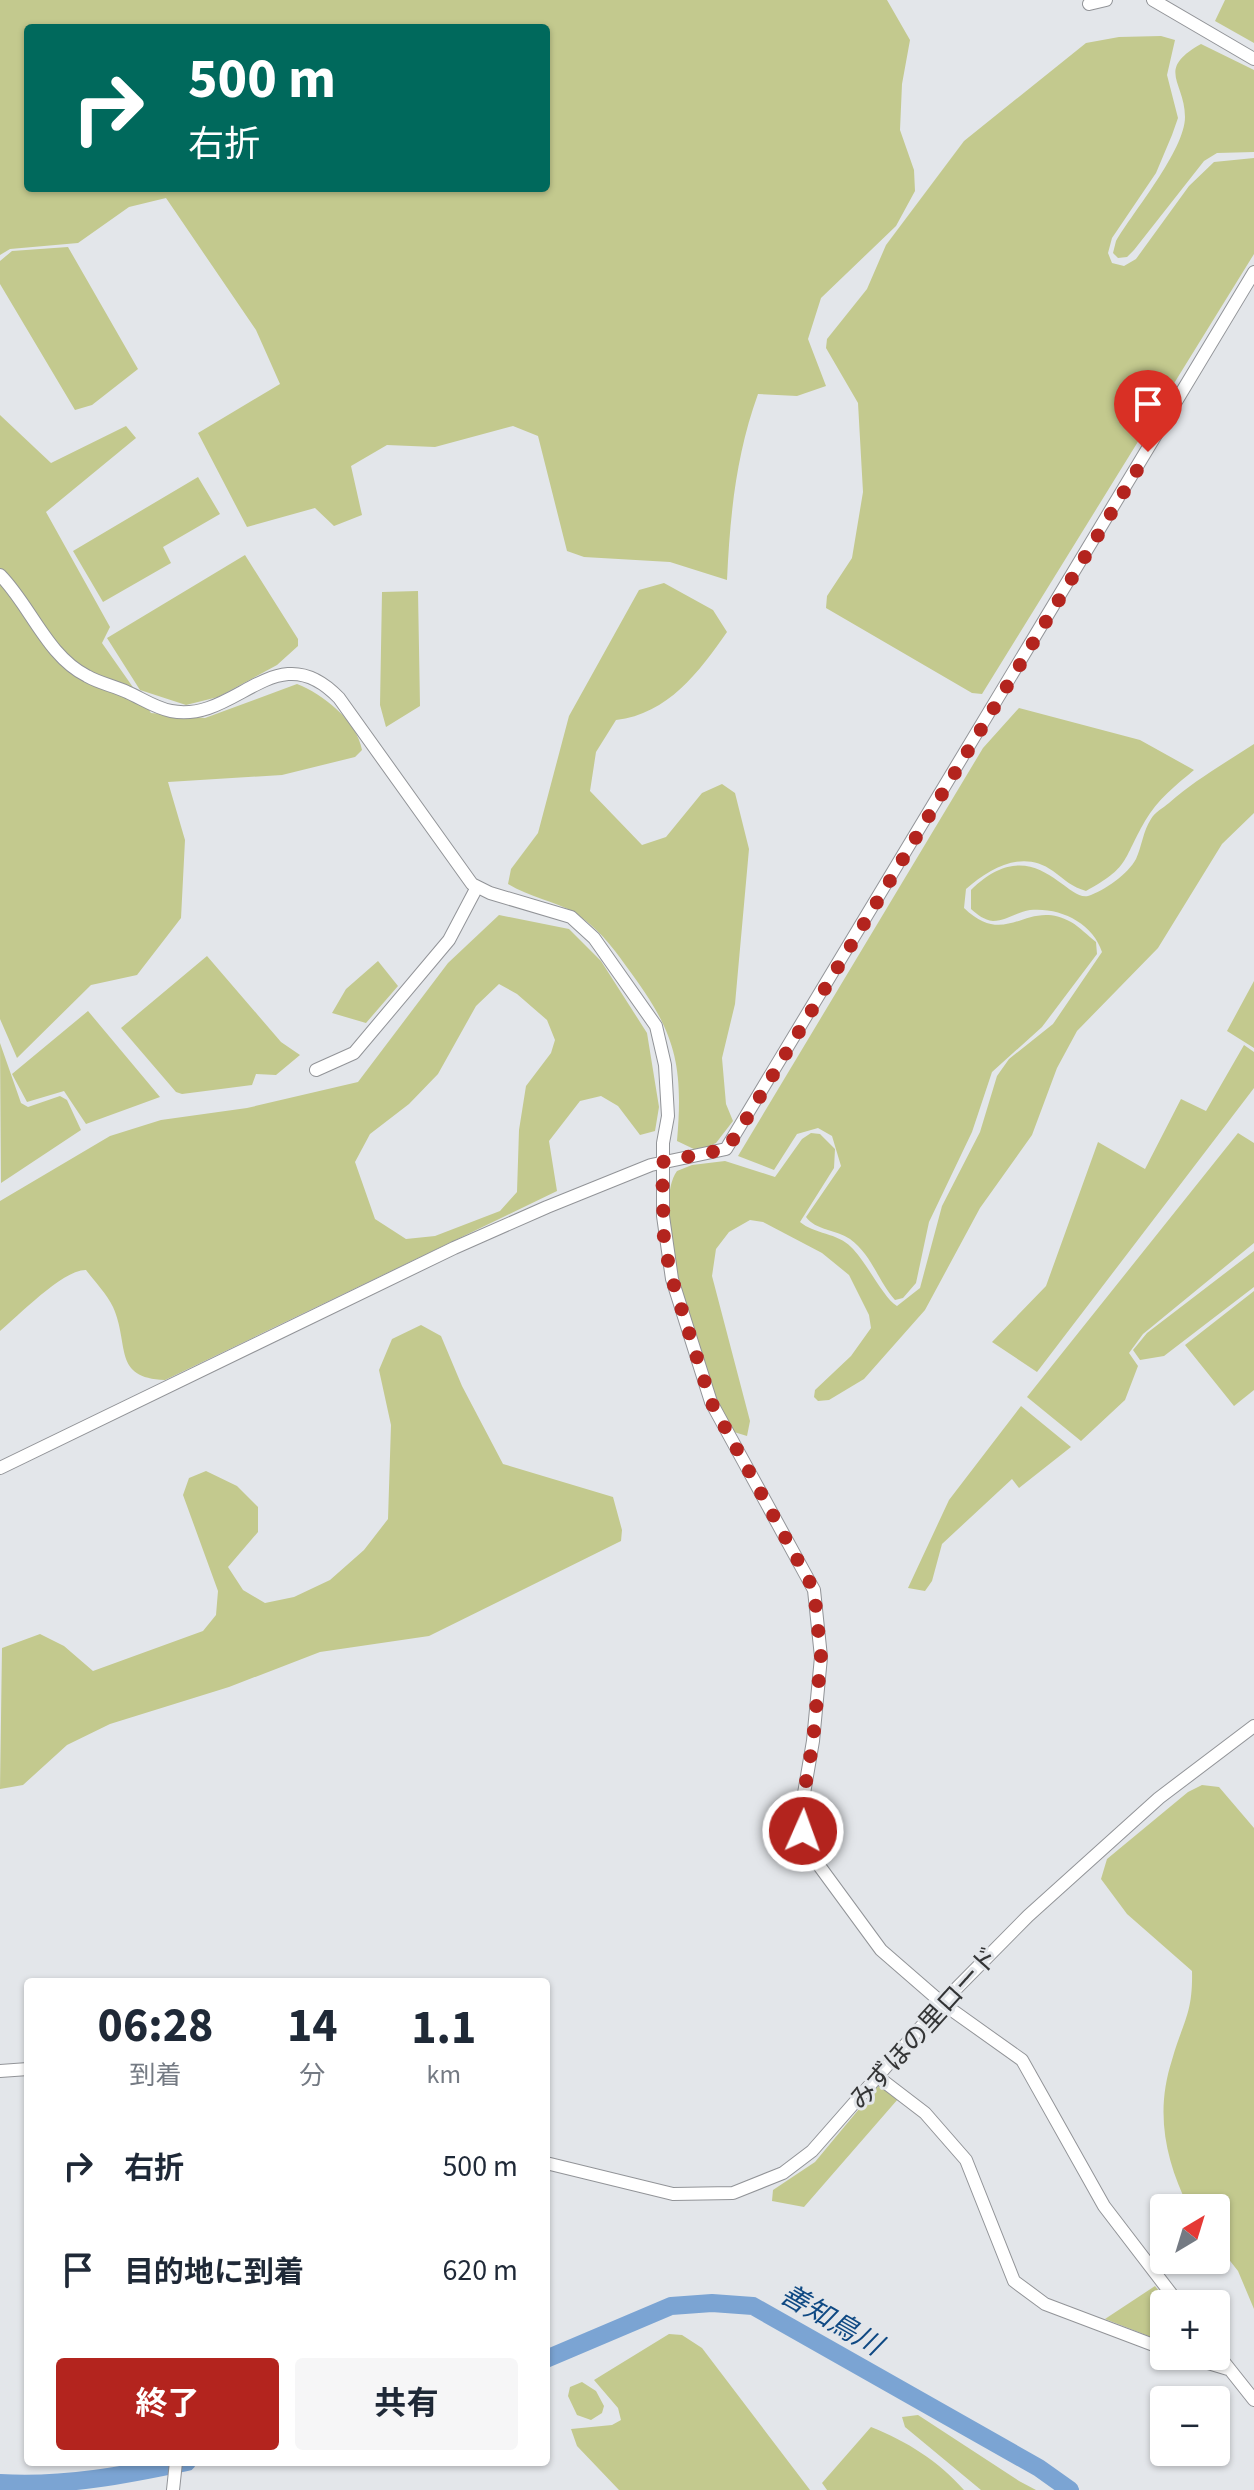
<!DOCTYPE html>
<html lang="ja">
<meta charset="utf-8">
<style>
:root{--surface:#fff;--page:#f6f6f7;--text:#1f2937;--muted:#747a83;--accent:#b3241e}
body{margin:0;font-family:"Source Sans 3","Noto Sans JP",sans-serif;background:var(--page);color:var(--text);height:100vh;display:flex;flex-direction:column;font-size:30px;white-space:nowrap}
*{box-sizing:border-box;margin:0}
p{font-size:26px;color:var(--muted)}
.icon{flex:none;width:44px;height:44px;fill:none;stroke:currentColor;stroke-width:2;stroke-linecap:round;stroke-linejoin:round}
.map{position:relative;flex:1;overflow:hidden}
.side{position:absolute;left:24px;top:1978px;width:526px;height:488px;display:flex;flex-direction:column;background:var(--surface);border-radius:8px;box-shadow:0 2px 6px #0004}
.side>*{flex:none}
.guide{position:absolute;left:24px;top:24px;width:526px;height:168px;border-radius:8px;box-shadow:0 2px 6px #0004;background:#00695c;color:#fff;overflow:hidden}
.needle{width:52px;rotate:38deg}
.fabs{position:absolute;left:1150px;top:2194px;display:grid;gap:16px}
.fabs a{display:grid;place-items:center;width:80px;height:80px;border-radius:8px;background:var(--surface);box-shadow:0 2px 6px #0004;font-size:40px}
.pin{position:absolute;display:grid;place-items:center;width:68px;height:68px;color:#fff;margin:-82px -34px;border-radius:50% 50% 50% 0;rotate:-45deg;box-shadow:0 0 8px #0007}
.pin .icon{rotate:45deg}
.me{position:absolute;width:88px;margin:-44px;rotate:2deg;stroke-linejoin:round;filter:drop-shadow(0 0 6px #0008)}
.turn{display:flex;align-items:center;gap:28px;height:168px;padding:0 32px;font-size:36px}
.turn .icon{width:104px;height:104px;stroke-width:2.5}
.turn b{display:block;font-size:56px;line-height:68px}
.eta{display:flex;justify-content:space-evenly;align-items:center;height:136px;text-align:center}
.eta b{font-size:48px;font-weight:700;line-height:56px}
.cta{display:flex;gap:16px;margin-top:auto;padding:16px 32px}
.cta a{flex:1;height:92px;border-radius:8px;background:var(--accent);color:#fff;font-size:32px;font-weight:700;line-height:92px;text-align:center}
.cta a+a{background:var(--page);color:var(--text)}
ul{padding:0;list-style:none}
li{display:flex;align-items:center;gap:24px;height:104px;padding:0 32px}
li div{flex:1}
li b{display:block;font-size:30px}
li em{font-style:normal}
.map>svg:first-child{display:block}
</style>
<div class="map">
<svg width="1254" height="2490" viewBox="0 0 1254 2490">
<rect width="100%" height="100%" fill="#e3e6ea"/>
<path fill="#c3c98e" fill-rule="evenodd" d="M0 0H887L910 40 902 84 900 130 914 170 915 191 896 226 821 298 808 339 826 386 797 396 758 394C736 455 730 515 727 580L670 562 584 557 567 551 538 436 513 426 435 447 387 445 351 466 362 515 334 526 315 508 247 527 198 433 280 384 256 330 166 198 129 207 78 243 10 249 0 255ZM28 28H546V188H28Z
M1225 0H1254V43L1215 21Z
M1161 36 1175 40 1167 75 1178 118 1172 135 1156 173 1112 238 1108 253 1112 263 1124 266 1136 259 1189 186 1214 162 1254 158V254L982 694 972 693 826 608 827 596 852 558 863 492 858 403 826 348 827 339 867 289 886 245 964 141 1086 43 1119 37Z
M1201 44 1254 70V152L1217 153 1204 161 1134 250 1127 257 1118 258 1113 253 1116 241C1133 212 1185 150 1185 117 1185 81 1155 70 1201 44Z
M68 247 138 369 92 405 75 410 0 284V261L12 251Z
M0 415 51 463 126 426 136 438 46 512 110 627 102 643 151 713 205 718 297 684C323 694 357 721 362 750L355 757 282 775 168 782 185 840 181 918 137 975 91 985 17 1058 0 1019Z
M198 477 220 514 163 547 171 563 103 602 73 551Z
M245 555 298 639V646L277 665 218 697 186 705 140 690 107 638Z
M664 583 713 610 727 632C699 672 668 714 616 720L596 752 590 791 642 845 666 837 702 793 722 784 735 793 749 849 735 1004 722 1058 726 1104 733 1121 716 1143 698 1151 677 1141C684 1061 674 1030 626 966 612 946 597 927 575 913 555 901 529 897 508 884L511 869 538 833 569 716 639 590Z
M418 591 420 706 386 727 380 705 382 592Z
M1019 708 1140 740 1194 770C1176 785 1157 800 1145 821 1122 861 1130 867 1086 891 1072 887 1065 880 1053 871 1023 849 990 868 966 889L964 908C1008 950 1026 897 1071 922 1080 927 1088 936 1096 942L1097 954 1042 1027 992 1072 972 1132 929 1222 916 1283 903 1298 895 1300C878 1281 872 1255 850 1239 837 1230 815 1230 806 1217L841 1166 832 1136 818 1128 797 1134 774 1170 738 1156 983 748Z
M1254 744V813L1222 844 1158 948 1077 1031 1057 1068 1032 1135 980 1208 925 1310 864 1379 829 1400 818 1401 814 1397 815 1390 851 1356 871 1328 869 1315 849 1275 822 1253 763 1222 750 1220 729 1232 716 1249 712 1276 750 1421 747 1436 734 1432C728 1422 720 1411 715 1400 695 1359 650 1207 677 1171L692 1165 725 1161 775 1177 802 1139 811 1133 820 1134 835 1149 834 1168 800 1222C814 1234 838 1233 851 1247 866 1261 884 1299 897 1306L920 1288 942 1206 980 1132 997 1076 1009 1059 1053 1024 1102 952C1093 923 1060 907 1030 910 1017 912 1006 921 993 921 984 920 978 915 971 909V890C1033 829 1066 902 1088 896 1104 891 1128 874 1136 859 1142 846 1143 831 1151 819 1155 812 1163 808 1169 803 1195 780 1225 763 1254 744Z
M499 915 569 929 601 961 647 1033 659 1107 655 1131 640 1135 618 1106 601 1096 580 1101 549 1141 557 1191 165 1380C112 1378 130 1345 113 1307 107 1294 95 1282 86 1270 64 1269 18 1316 0 1331V1201L110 1136 161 1120 247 1108 358 1082 448 963ZM499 984 517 994 547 1020 555 1040 551 1053 526 1086 519 1130 517 1192 500 1211 435 1236 406 1239 375 1219 355 1162 370 1134 409 1104 438 1074 476 1006Z
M207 956 281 1042 300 1055 276 1075 256 1074 252 1085 182 1094 176 1092 121 1028Z
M378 961 398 986 366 1023 332 1013 346 989Z
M1254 981V1048L1227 1031Z
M88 1011 160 1097 86 1124 64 1091 27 1102 12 1074Z
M0 1043 21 1103 28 1107 60 1096 67 1100 81 1130 1 1183Z
M1244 1045 1254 1052V1088L1037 1372 992 1342 1046 1286 1098 1142 1145 1169 1181 1099 1206 1111Z
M1238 1133 1254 1143V1243L1143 1334 1129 1353 1138 1366 1125 1400 1081 1441 1027 1397Z
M1254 1251V1287L1164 1356 1140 1360 1133 1350 1147 1333Z
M1254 1291V1390L1234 1406 1185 1345Z
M421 1325 441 1336 462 1386 503 1464 613 1497 622 1530 621 1541 429 1636 320 1652 229 1687 110 1724 67 1745 23 1785 0 1789 2 1648 40 1634 64 1646 93 1671 203 1631 216 1615 218 1591 183 1495 189 1478 206 1471 237 1486 258 1507V1532L228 1567 243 1590 265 1603 294 1597 330 1580 364 1550 388 1519 391 1425 379 1370 392 1339Z
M1021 1406 1071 1447 1019 1488 1012 1479 942 1544 932 1581 925 1591 908 1588 949 1500Z
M1202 1785 1219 1787 1254 1828V2309L1238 2271 1216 2243V2208H1189C1165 2160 1155 2112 1172 2060 1183 2021 1193 2014 1192 1971L1127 1914 1101 1879 1107 1859 1188 1792Z
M879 2085 898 2099 804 2207 772 2201 773 2190 815 2162Z
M1155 2286 1169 2304H1164V2342L1105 2319Z
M669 2334 682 2335 702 2348 810 2490H619L577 2446 571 2429 612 2425 621 2420 618 2408 594 2380Z
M582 2382 596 2391 604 2406 602 2413 591 2420 577 2415 568 2396 570 2387Z
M918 2415 1019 2481 1036 2490H981L905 2427 902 2417Z
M871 2427C908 2442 937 2460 964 2490H827L822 2483Z"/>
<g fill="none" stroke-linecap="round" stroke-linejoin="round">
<path stroke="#7ba4d3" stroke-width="18" d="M546 2359 671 2306 712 2303 753 2306 1039 2468 1070 2490
M0 2483C63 2487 126 2475 187 2462"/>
<g stroke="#929498" stroke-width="14">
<path id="minor" d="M1153 0 1254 59
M1089 4 1106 0
M0 575C30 605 47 656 87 676 99 683 114 686 127 692 141 698 155 708 171 711 236 724 276 632 339 698L472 884 490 893 571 917 594 938 656 1026 665 1065 668 1116 663 1143V1216L672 1279 711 1402 814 1590 821 1657 813 1741 802 1805 803 1831 815 1860 881 1950 942 2003 1022 2060 1104 2206 1179 2304
M316 1070 354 1053 449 940 477 887
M0 1468 454 1248 547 1207 651 1165 726 1149 1254 272
M0 2071 28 2069
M878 2077 925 2113 966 2160 1014 2281 1045 2304 1164 2349
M546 2163 673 2194 733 2193 783 2173 812 2151 942 2003 1028 1916 1159 1798 1254 1726
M1216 2352 1254 2400
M1185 2356 1228 2369
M173 2490 176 2462"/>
</g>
<use href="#minor" stroke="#fff" stroke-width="12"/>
</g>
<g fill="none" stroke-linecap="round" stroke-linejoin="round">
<path stroke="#b3241e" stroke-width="14" stroke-dasharray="0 25.2" d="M803 1831 802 1805 813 1741 821 1657 814 1590 711 1402 672 1279 664 1243 662 1162 726 1149 738 1133 1148 452"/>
</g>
<g text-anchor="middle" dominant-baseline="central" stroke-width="6" stroke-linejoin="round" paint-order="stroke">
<g font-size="26" fill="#343536" stroke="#e3e6ea">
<text transform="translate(924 2028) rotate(-48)">みずほの里ロード</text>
</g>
<g font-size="28" font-style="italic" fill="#0f4983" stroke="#e3e6ea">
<text transform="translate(831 2320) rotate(30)">善知鳥川</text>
</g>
</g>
</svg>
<div class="fabs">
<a><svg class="needle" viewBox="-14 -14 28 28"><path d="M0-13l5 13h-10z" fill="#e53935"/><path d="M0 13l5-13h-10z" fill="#747a83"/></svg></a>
<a>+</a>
<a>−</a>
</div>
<div class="pin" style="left:1148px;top:452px;background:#d93025"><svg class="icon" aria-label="arrive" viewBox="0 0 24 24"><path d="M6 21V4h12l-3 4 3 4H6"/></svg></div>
<svg class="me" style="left:803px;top:1831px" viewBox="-20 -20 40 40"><circle r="17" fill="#b3241e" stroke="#fff" stroke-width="3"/><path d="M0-11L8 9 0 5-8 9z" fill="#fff"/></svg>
<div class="guide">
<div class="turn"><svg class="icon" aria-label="right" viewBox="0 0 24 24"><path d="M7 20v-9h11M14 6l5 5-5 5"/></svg><div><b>500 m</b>右折</div></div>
</div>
<section class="side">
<div class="eta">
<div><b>06:28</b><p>到着</p></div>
<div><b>14</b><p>分</p></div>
<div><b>1.1</b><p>km</p></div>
</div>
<ul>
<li><svg class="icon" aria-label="right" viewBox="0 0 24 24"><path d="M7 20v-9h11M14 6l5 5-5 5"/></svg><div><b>右折</b></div><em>500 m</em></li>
<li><svg class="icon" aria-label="arrive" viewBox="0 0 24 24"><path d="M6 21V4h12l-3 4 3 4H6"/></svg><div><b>目的地に到着</b></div><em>620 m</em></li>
</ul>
<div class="cta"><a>終了</a><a>共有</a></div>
</section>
</div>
